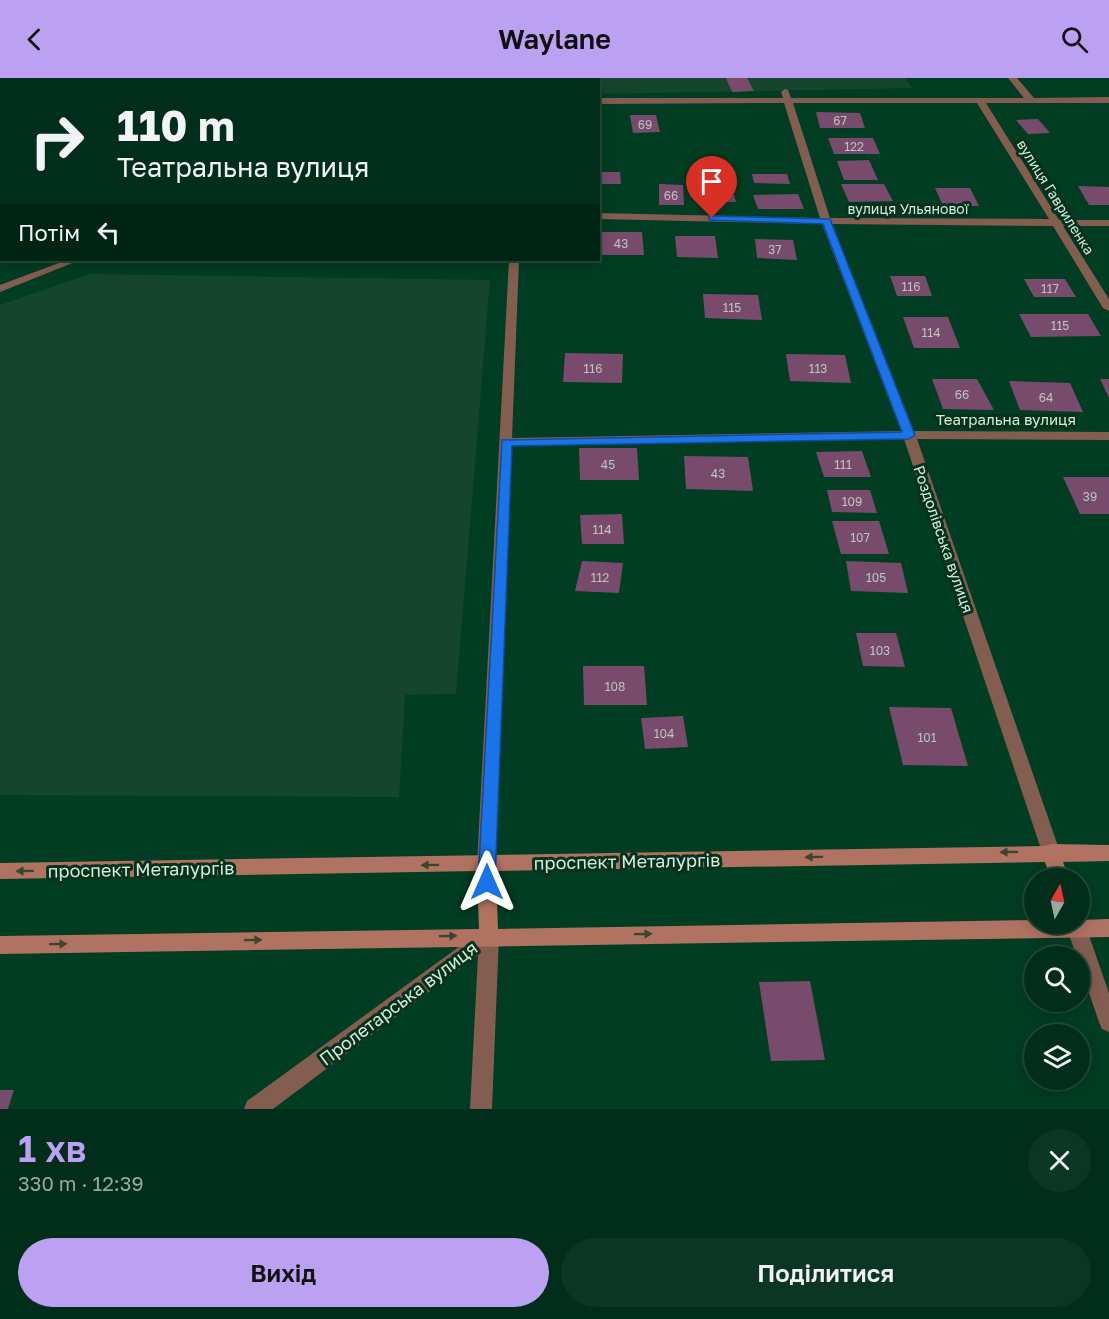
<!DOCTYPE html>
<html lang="uk">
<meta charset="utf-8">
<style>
:root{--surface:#002e1a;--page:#0a3623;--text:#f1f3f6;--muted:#95a8a2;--line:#224a39;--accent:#bca0f2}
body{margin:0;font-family:"Golos Text",sans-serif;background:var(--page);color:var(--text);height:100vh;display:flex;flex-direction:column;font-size:22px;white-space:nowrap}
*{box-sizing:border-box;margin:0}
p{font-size:20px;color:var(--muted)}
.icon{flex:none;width:33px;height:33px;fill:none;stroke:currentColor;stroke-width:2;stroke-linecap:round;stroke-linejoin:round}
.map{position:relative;height:1031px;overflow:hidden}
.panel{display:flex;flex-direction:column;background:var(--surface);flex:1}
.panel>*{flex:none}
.hud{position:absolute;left:0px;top:0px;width:600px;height:183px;box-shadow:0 3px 15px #0003,0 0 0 2px var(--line);background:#002e1a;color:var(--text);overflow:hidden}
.needle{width:39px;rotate:9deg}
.fabs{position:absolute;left:1024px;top:790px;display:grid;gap:12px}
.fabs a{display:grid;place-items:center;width:66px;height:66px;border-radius:50%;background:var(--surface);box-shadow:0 3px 15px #0003,0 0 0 2px var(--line);font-size:30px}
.pin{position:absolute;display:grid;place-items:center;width:51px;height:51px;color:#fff;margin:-62px -26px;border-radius:50% 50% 50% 0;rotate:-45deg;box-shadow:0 0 6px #0007}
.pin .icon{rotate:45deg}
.me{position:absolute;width:66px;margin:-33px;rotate:0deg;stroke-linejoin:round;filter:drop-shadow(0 0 4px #0008)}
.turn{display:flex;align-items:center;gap:21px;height:126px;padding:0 18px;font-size:27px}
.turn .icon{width:78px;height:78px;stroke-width:2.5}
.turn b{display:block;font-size:42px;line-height:51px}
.then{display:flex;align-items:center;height:57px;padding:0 18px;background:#0003;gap:12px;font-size:22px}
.round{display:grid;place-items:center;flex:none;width:63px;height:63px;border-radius:32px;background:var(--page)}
.summary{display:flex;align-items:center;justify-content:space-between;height:102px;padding:0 18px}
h1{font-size:36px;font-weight:600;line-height:45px;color:var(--accent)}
.primary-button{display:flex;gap:12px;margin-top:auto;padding:12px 18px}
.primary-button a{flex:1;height:69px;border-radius:36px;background:var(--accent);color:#111;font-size:24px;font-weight:600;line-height:69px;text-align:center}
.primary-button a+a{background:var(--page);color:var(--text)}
header{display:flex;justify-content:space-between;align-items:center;height:78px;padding:0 18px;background:var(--accent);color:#111;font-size:27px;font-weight:600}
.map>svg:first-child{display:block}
</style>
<header><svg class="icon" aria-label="back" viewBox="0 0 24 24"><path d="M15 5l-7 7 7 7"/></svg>Waylane<svg class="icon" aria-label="search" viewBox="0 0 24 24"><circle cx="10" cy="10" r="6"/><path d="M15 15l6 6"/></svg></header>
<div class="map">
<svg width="1109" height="1031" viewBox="0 0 1109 1031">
<rect width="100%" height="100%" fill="#003d22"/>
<path fill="#16452d" d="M498 0H905L912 10 599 16 598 2Z
M90 196 490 202 456 616 405 617 399 719 0 717V227Z"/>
<path fill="#784b6c" d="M726 0H747L754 13 732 14Z
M816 34 860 35 865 50H820Z
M630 37H656L660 54 633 55Z
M1038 41 1050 55 1028 56 1016 42Z
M828 60H873L880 76H834Z
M869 82 878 102H844L837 83Z
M598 94H620L621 106H598Z
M752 96H787L790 106 754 105Z
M659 106 683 107 684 127H659Z
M841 106H884L893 123 849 124Z
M1078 108 1109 109V127H1089Z
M935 110H970L979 128H943Z
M798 116 804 131H758L753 117Z
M697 117H734L736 124H698Z
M598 154H642L644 177H598Z
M675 158H715L718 180 677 179Z
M755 161 793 162 797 182 757 180Z
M890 198H925L932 218H897Z
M1024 201H1065L1076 219H1034Z
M703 216 758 217 762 242 705 240Z
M1019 236H1088L1101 258 1031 259Z
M903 239H948L960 270H914Z
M565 275 623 276 622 305 563 304Z
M786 276 845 277 851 305 790 303Z
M932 301H977L994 332 943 331Z
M1100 301H1109V320Z
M1009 303 1070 305 1083 334 1020 332Z
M579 370H637L639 402H580Z
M862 373 871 399H824L816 374Z
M684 378 748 379 753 413 686 411Z
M1063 399H1109V436H1080Z
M827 412H870L877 435 832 434Z
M622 436 624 466H582L580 437Z
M832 443H879L889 476H841Z
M582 483 623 485 619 515 575 513Z
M846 483 901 485 908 515 851 513Z
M856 555H896L905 589 863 588Z
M583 588H644L647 627H584Z
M889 629 951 630 968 688 903 687Z
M683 638 688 669 645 671 641 640Z
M810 903 825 982 771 983 759 904Z
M0 1012H14L8 1031H0Z"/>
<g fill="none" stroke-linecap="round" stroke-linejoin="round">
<path fill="#845d51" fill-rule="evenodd" d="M1008 0H1017L1034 20 1109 19V25H986L1059 142H1109V148H1063L1109 221V233L1103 230 1053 148 832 146 914 353 1109 354V362L917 361 1060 774 1057 780 1051 782 1045 780 1042 774 904 361 512 368 495 786 493 792 486 794 479 792 477 786 509 182H519L512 360 901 353 822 146 598 141V135L820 140 784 25 598 26V20H783L781 14 785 11 788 12 791 20H1024ZM793 25H977L1049 141 830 140Z
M67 182H80L0 214V207Z
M1080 842 1086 849 1109 915V954L1102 951 1099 944 1080 889V879H1077L1066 849 1068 846H1080Z
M489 849 496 852 499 858 492 1031H470L478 877 273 1031H244L247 1023 482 852Z"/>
<path fill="#b17361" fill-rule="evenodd" d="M1051 766 1109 767V783L1063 784 1069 801H1051L1045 784 496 793 498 851 1035 842V846H1080V842L1109 841V859L0 876V858L479 851 477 793 0 801V785L1045 768Z"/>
<g stroke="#729d86" stroke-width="4.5">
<path id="rail" d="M170 2 173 0"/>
</g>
<use href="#rail" stroke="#06311c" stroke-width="3" stroke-dasharray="8" stroke-linecap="butt"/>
</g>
<defs><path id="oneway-solid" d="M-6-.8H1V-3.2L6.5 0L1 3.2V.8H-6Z" transform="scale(1.5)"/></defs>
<g fill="#394531">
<use href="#oneway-solid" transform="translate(1009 774) rotate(179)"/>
<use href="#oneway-solid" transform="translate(814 779) rotate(179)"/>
<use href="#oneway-solid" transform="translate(430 787) rotate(179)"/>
<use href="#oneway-solid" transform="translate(25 793) rotate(179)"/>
<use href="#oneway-solid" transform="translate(643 856) rotate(-1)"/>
<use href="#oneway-solid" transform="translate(448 858) rotate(-1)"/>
<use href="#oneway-solid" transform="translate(253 862) rotate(-1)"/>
<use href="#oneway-solid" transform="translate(58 866) rotate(-1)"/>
</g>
<path fill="#1a73e8" stroke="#114b97" stroke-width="1.5" d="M712 138 830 141 915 357 909 361 512 368 495 804 493 809 487 811 481 809 478 804 502 362 902 354 823 146 709 142V138Z"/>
<g text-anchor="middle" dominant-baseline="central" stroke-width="6" stroke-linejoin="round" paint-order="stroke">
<g font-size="12" fill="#bbc4be">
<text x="840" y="42">67</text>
<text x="645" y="46">69</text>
<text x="854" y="68">122</text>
<text x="671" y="117">66</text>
<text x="621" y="165">43</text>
<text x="775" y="171">37</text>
<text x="911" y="208">116</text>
<text x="1050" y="210">117</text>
<text x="732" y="229">115</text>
<text x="1060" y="247">115</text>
<text x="931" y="254">114</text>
<text x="593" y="290">116</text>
<text x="818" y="290">113</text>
<text x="962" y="316">66</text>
<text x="1046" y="319">64</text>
<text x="608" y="386">45</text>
<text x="843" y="386">111</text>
<text x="718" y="395">43</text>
<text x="1090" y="418">39</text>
<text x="852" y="423">109</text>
<text x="602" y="451">114</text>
<text x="860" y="459">107</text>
<text x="600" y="499">112</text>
<text x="876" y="499">105</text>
<text x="880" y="572">103</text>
<text x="615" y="608">108</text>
<text x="664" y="655">104</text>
<text x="927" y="659">101</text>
</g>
<g font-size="14" fill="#d1ecda" stroke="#06311c">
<text transform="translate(1056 119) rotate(58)">вулиця Гавриленка</text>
<text x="908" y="130">вулиця Ульянової</text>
</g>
<g font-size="15" fill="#d1ecda" stroke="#06311c">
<text x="1006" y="341">Театральна вулиця</text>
<text transform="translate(944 461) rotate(71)">Роздолівська вулиця</text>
</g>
<g font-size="18" fill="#d1ecda" stroke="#06311c">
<text transform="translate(627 783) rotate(-1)">проспект Металургів</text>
<text transform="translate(141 791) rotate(-1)">проспект Металургів</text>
<text transform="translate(398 925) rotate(-37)">Пролетарська вулиця</text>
</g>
</g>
</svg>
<div class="fabs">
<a><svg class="needle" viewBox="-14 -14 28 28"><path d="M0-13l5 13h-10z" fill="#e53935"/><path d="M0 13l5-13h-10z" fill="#95a8a2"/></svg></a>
<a><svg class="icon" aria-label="search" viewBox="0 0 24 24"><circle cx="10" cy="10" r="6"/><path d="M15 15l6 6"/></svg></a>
<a><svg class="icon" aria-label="layers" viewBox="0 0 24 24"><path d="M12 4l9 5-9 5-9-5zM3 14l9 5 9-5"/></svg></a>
</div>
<div class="pin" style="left:712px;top:140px;background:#d93025"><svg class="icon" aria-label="arrive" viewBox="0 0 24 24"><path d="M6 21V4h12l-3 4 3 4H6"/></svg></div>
<svg class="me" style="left:487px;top:804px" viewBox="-20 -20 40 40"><path d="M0-17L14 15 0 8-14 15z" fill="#1a73e8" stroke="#fff" stroke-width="4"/></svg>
<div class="hud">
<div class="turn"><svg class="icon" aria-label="right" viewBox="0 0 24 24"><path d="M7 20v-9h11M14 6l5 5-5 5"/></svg><div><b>110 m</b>Театральна вулиця</div></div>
<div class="then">Потім<svg class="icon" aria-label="left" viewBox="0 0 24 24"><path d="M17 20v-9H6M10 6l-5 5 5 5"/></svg></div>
</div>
</div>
<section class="panel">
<div class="summary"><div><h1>1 хв</h1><p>330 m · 12:39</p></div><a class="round"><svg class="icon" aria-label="close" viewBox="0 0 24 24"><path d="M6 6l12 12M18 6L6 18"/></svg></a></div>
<div class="primary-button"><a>Вихід</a><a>Поділитися</a></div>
</section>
